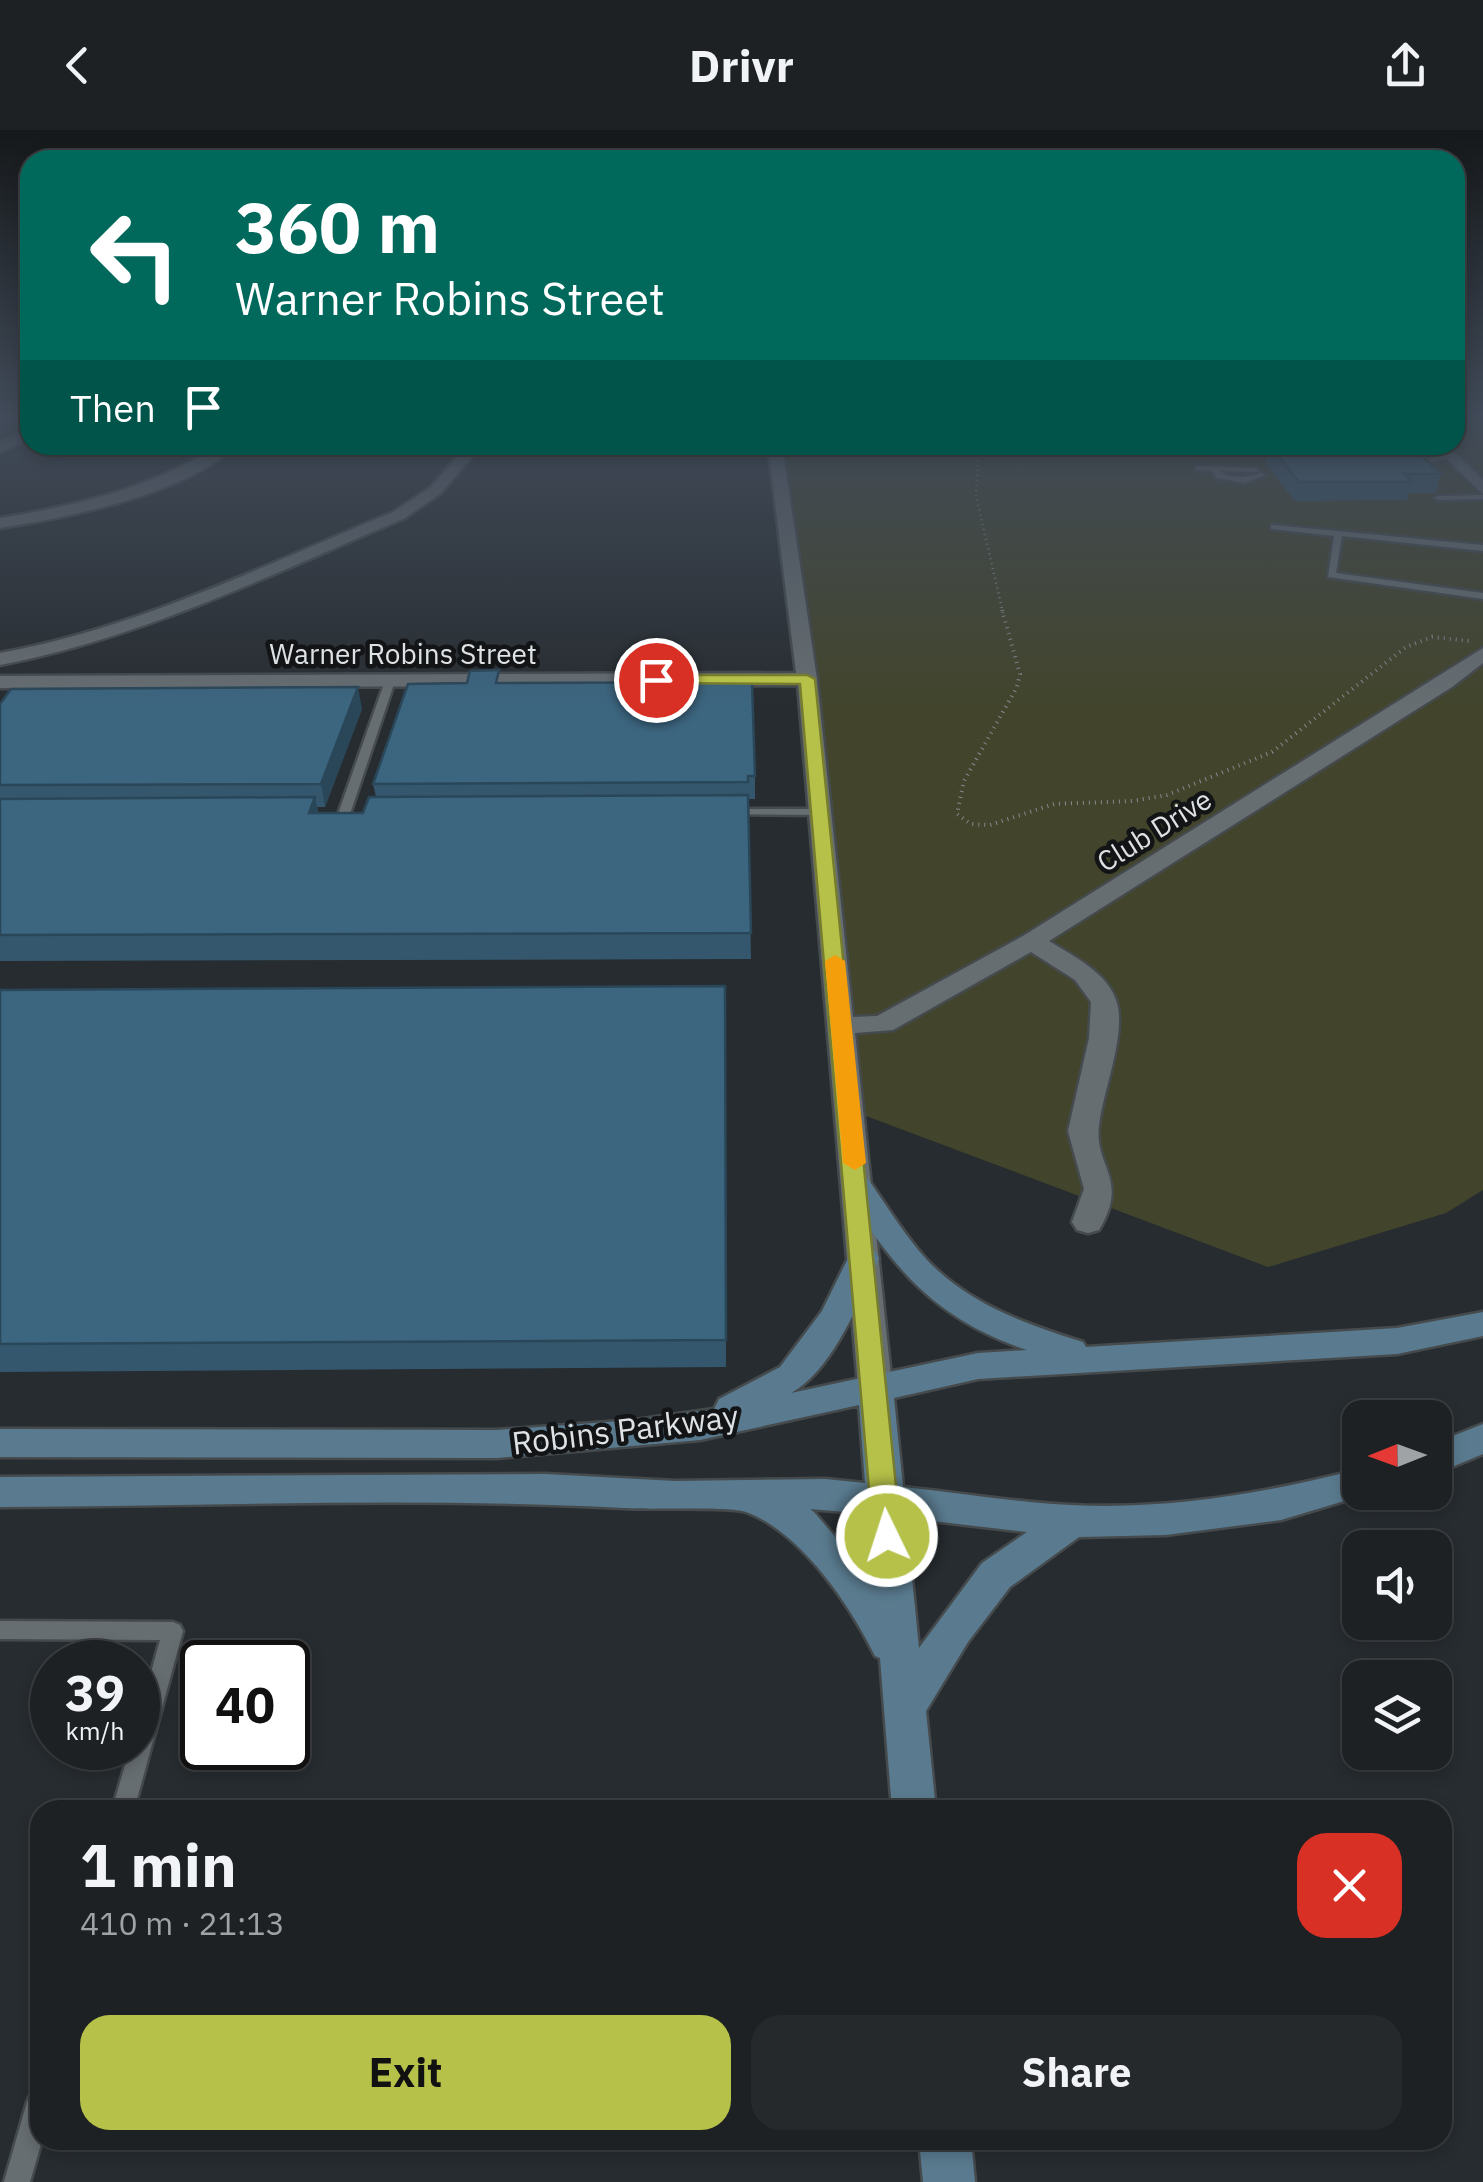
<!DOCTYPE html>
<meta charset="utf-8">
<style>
:root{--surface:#1d2124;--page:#25292c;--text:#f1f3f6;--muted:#a0a3a6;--line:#3b3e41;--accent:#b6c149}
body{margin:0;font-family:"IBM Plex Sans",sans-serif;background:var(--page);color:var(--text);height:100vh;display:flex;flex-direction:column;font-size:38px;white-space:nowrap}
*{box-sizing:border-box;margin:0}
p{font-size:32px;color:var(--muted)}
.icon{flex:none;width:55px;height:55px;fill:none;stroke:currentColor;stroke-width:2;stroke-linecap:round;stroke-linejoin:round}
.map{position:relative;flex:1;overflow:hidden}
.details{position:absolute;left:30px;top:1670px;width:1422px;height:350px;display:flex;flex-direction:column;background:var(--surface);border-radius:30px;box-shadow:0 5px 15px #0003,0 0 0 2px var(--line)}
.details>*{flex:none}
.guide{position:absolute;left:20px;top:20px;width:1445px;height:305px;border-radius:30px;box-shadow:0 5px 15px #0003,0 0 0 2px var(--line);background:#00695c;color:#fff;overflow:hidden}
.needle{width:65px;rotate:269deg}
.controls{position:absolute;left:1342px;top:1270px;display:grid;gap:20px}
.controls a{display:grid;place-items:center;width:110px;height:110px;border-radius:20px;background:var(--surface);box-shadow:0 5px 15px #0003,0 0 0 2px var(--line);font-size:50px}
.speed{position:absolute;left:30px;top:1510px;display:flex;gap:20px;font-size:50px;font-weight:700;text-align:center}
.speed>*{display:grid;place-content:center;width:130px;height:130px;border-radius:50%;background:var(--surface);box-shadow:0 5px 15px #0003,0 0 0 2px var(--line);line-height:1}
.speed small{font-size:25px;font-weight:400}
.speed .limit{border:5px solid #111;border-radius:15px;background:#fff;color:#111}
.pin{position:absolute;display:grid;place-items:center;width:85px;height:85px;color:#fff;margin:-42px;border:5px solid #fff;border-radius:50%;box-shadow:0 2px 10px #0007}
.me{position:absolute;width:110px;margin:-55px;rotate:356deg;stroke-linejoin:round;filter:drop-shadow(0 0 8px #0008)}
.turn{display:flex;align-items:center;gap:35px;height:210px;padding:0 50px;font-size:45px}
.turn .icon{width:130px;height:130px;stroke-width:2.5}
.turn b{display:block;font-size:70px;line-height:85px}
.then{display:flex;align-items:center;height:95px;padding:0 50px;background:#0003;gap:20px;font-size:38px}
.round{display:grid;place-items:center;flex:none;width:105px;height:105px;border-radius:30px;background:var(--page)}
.summary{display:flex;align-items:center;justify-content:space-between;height:170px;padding:0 50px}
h1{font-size:60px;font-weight:800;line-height:75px}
.primary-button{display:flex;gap:20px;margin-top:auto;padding:20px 50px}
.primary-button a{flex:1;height:115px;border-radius:30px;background:var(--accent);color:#111;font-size:40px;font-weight:800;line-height:115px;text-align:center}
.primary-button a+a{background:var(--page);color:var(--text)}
header{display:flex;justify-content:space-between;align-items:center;height:130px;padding:0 50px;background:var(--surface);font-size:45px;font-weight:800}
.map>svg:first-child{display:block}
</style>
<header><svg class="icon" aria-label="back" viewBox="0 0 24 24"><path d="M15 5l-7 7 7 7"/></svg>Drivr<svg class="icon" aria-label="share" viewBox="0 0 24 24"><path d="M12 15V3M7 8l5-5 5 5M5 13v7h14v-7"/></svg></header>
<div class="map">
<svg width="1483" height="2052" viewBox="0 0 1483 2052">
<rect width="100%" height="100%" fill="#272c30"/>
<path fill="#42452c" d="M1455 287H1483V1060L1446 1083 1268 1137 850 980 781 315H1455Z"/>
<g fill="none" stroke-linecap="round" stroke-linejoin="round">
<g stroke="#454a4d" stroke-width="5">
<path id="lane" d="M1450 323 1453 327 1428 333 1432 343 1425 345 1421 330Z
M1196 336 1256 338 1259 342 1220 341C1233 351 1247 347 1261 343L1265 345 1245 353 1217 348 1212 341 1196 340Z
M1483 365V369L1438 370 1434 368 1438 366Z
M1274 395 1483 415V421L1342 406 1336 443 1483 463V469L1328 447 1334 406 1271 399V395Z
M390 548 395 551 350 684 348 686H340L338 684 385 551Z
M729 679H820L826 682 820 685 725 684 723 682Z
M0 1491 173 1492 180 1495 183 1501 134 1680H112L130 1618H138V1590L160 1510 0 1509Z
M40 1959V2010H42L30 2052H4L27 1972 31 1963Z"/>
</g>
<g stroke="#454a4d" stroke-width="5">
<path id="street" d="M30 299V309L0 322V312Z
M219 315H236C185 365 69 387 0 398V388C75 376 155 357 219 315Z
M467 315H482L441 363 405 388C272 444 142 508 0 535V523C137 498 265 435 393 382L431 357Z
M768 315H782L817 549 853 887 877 886 1023 806 1483 518V533L1452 557 1049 811C1073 826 1109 843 1117 873 1126 906 1103 961 1099 996 1094 1037 1130 1049 1099 1100L1088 1103 1077 1100 1072 1092 1084 1059 1068 1001 1089 908 1091 872 1075 850 1031 822 893 900 855 903 892 1256 887 1265 875 1269 863 1265 858 1256 798 555 0 558V546L796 543Z
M1432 315H1447L1483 350V364Z"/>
</g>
<g stroke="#454a4d" stroke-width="5">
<path id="secondary" d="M857 1046 868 1049C887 1076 905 1106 927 1130 970 1175 1026 1194 1083 1212L1086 1217 1397 1198 1483 1182V1206L1397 1224 978 1249 894 1268 903 1357C959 1363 1015 1372 1071 1375 1169 1380 1266 1363 1360 1339V1362H1374L1281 1390 1166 1405 1079 1407 1010 1457 968 1512 926 1581 936 1680H892L880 1528 875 1526C850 1475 801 1402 746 1382 729 1376 649 1380 624 1378 417 1367 208 1376 0 1377V1347L546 1344 675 1351 825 1349 865 1353 859 1275 700 1310 497 1328 0 1327V1299L497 1300 635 1290 714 1279 719 1269 780 1237 822 1181 852 1120 863 1117 874 1120 879 1128C860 1170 833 1240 791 1263L978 1223 1027 1220C934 1189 892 1137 842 1056L846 1049ZM810 1379 868 1384 873 1451 814 1382ZM906 1388 1027 1402 982 1433 919 1518Z
M1483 1294V1324L1435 1344V1313Z
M919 2010H971L975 2052H923Z"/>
</g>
<path stroke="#85898d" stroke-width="2.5" stroke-dasharray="1 4" stroke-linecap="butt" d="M979 315 976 366 1003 483"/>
<path stroke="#85898d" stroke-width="4" stroke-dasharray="1 5" stroke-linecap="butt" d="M1002 480 1020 544 1017 557 964 651 957 684 971 694 990 695 1054 674 1132 671 1167 665 1272 622 1406 517 1432 507 1470 511"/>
<use href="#lane" fill="#676e72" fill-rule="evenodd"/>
<use href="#street" fill="#676e72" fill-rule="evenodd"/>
<use href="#secondary" fill="#5a7b8f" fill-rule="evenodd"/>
</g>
<path fill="#34576d" d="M1270 316 1441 344 1436 363H1409L1407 370 1295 371 1266 334Z
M500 553 755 646V669H748L751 829 0 831V574L362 579 325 677H317L318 683H363L376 667 373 654Z
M725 856 726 1237 0 1242V860Z"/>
<path fill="#2a4759" d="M358 557 362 579 325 677 321 654Z
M315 667 320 691 309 683Z"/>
<path fill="#3c657f" stroke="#2a4759" stroke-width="2.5" d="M1411 315 1441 344H1405L1412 352H1299L1270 316Z
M499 540 496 553 752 552 755 646H748V652L373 654 408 554 467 553 470 541Z
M358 557 321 654 0 655V574L11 559Z
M748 665 751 803 0 805V669L315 667 309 683H363L369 667Z
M725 856 726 1210 0 1214V860Z"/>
<linearGradient id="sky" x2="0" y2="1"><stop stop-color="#15181a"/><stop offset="0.5" stop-color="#414b59"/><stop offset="1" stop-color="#414b59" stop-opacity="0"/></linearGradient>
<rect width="1483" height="575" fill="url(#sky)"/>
<path fill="#b6c149" stroke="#767d2f" stroke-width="2.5" d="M656 545H807L815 549 901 1406 897 1414 887 1418 877 1414 873 1406 800 554 650 553 648 550Z"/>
<path fill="#f59e0b" d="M835 825 845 831 866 1033 855 1040 843 1033 825 831Z"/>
<g text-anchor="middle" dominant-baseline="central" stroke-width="9" stroke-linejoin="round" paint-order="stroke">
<g font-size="28" fill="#dee2e5" stroke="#121416">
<text x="403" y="523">Warner Robins Street</text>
<text transform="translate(1154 700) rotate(-32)">Club Drive</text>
</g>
<g font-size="32" fill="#dee2e5" stroke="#121416">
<text transform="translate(625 1299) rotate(-7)">Robins Parkway</text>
</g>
</g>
</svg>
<div class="controls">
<a><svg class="needle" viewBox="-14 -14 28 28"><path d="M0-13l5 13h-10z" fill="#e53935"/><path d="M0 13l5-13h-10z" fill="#a0a3a6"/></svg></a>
<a><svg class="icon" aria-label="sound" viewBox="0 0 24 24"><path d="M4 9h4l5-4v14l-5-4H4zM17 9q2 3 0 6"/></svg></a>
<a><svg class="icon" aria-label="layers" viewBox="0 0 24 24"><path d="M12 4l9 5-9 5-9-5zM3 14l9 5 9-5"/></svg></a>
</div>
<div class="speed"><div>39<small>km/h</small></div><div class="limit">40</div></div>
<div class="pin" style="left:656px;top:550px;background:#d93025"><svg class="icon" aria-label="arrive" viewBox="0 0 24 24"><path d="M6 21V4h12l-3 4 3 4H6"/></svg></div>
<svg class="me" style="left:887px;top:1406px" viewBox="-20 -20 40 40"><circle r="17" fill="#b6c149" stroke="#fff" stroke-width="3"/><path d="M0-11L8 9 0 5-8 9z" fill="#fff"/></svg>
<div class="guide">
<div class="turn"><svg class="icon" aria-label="left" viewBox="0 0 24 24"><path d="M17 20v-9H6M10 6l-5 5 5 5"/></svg><div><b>360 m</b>Warner Robins Street</div></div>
<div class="then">Then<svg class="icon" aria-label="arrive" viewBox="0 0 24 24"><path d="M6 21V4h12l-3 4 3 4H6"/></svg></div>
</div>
<section class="details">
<div class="summary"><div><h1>1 min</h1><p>410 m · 21:13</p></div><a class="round" style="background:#d93025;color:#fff"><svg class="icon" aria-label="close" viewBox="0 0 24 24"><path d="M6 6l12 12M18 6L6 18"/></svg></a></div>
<div class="primary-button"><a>Exit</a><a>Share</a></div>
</section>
</div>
